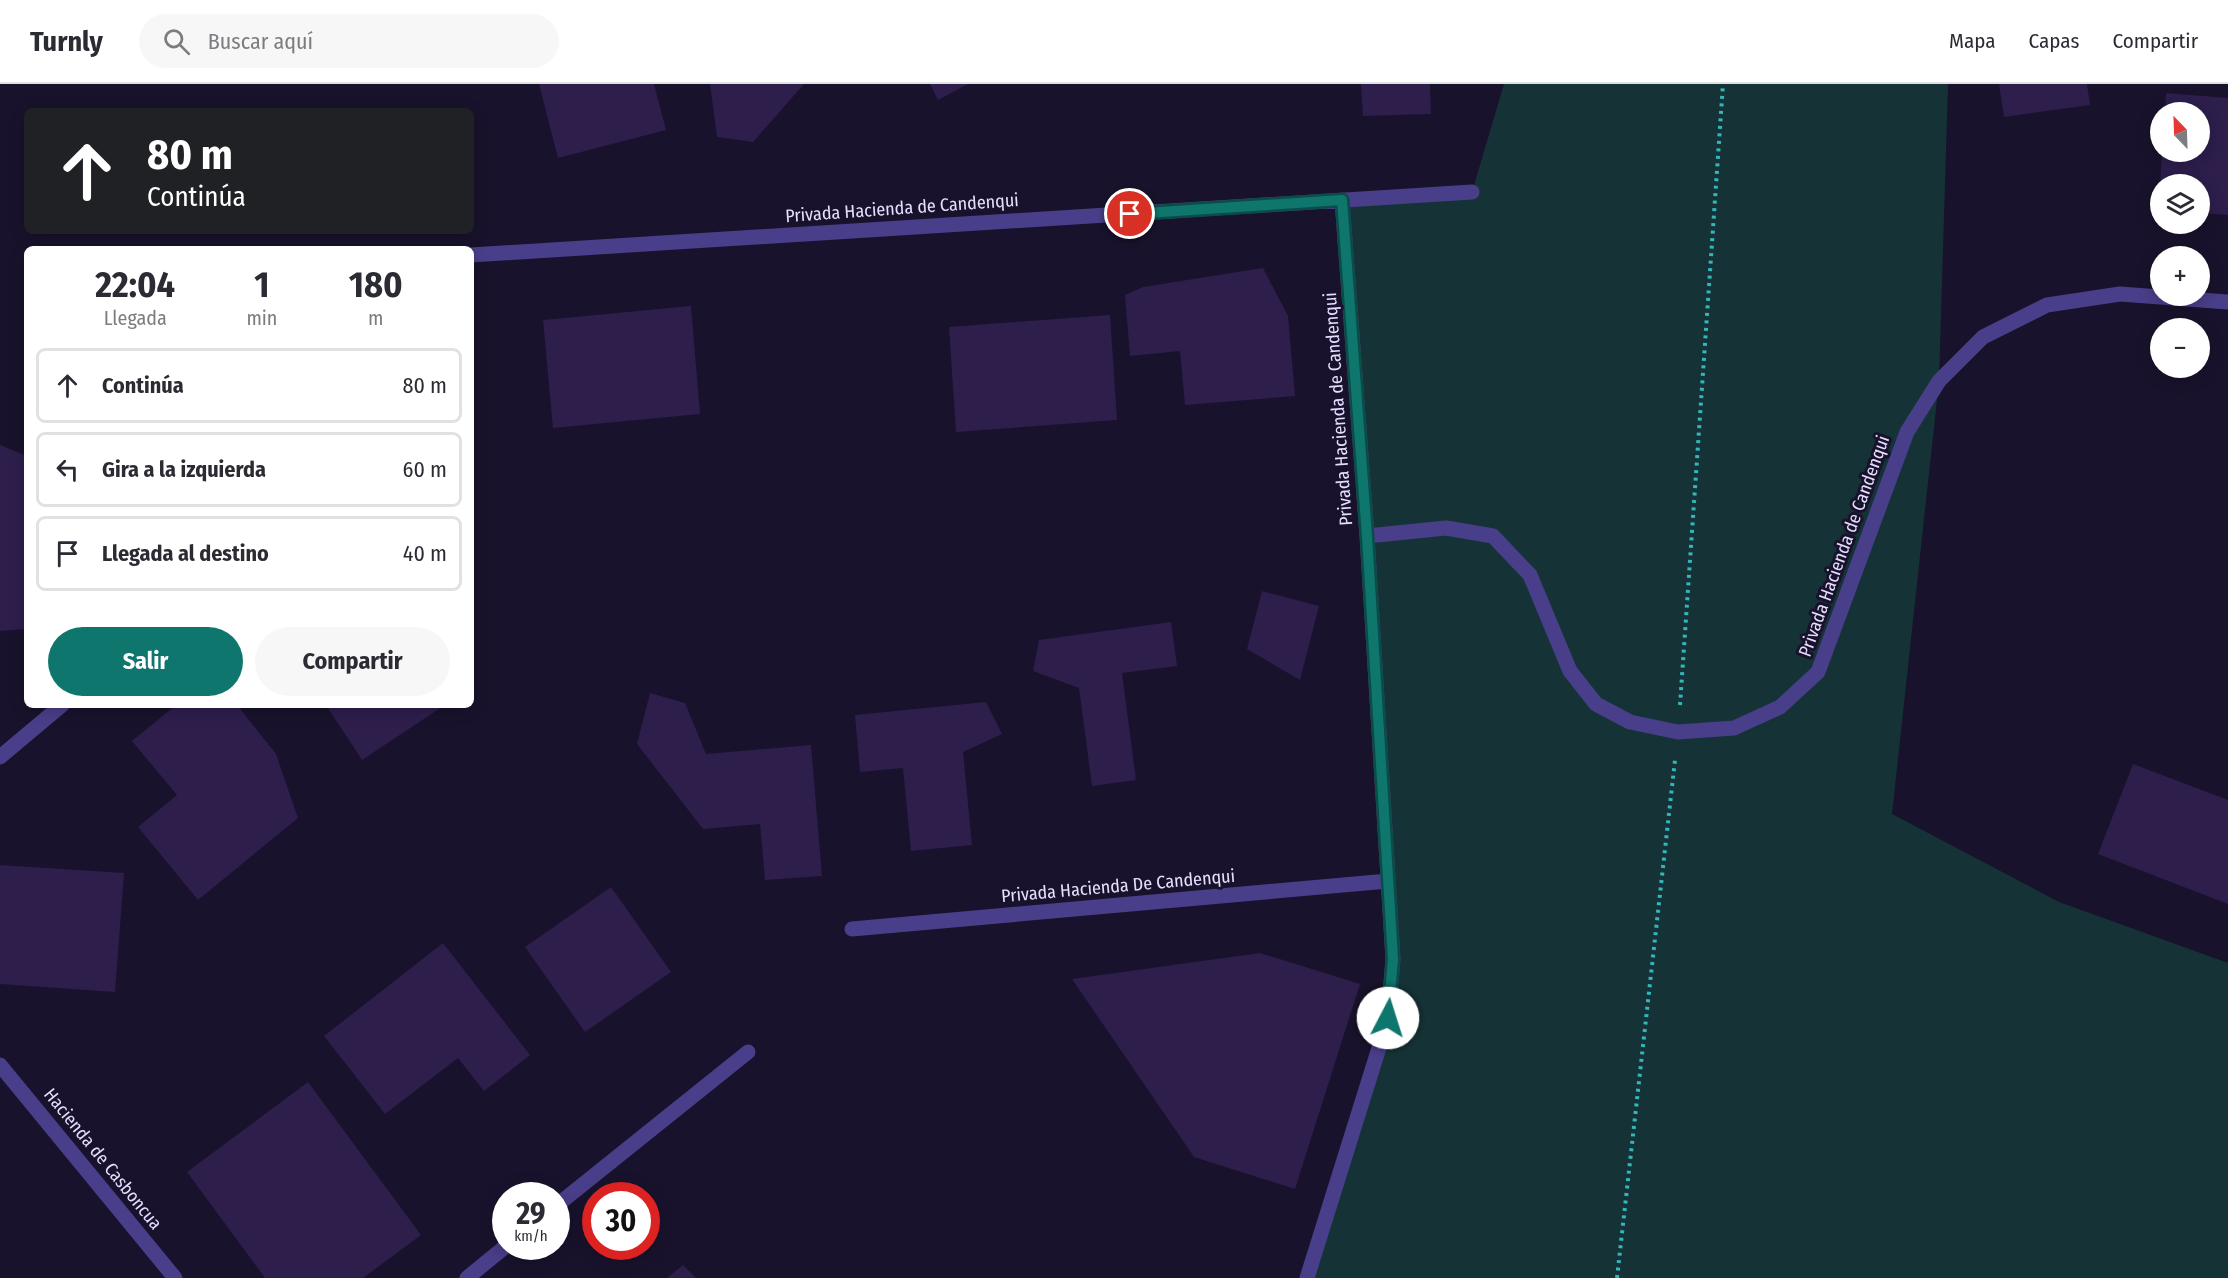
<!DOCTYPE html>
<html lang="es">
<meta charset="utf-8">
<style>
:root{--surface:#fff;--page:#f7f7f7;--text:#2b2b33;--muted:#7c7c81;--line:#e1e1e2;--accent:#0f766e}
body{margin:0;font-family:"Fira Sans Condensed",sans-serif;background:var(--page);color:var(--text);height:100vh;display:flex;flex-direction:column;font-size:22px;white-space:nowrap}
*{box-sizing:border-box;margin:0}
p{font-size:20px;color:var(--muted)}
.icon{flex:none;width:33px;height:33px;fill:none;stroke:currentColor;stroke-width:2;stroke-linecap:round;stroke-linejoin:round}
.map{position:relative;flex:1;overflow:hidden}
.drawer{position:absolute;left:24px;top:162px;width:450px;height:462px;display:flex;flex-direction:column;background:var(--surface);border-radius:9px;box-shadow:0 3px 15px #0003}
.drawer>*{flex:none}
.guide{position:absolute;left:24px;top:24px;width:450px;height:126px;border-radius:9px;box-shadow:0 3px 15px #0003;background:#202124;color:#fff;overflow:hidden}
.needle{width:39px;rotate:337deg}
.controls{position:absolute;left:2150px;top:18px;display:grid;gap:12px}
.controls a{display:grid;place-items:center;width:60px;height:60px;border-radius:50%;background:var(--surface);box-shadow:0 3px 15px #0003;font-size:30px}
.speed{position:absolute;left:492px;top:1098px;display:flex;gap:12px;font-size:30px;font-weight:700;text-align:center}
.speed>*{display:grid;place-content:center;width:78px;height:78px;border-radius:50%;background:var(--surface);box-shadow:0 3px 15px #0003;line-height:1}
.speed small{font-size:15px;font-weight:400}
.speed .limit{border:9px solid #d22;background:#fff;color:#111}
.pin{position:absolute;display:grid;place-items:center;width:51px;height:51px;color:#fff;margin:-26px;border:3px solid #fff;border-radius:50%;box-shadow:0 2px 6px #0007}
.me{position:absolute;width:66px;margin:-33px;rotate:5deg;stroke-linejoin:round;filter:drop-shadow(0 0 4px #0008)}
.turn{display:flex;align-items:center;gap:21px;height:126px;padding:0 24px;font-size:27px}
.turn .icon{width:78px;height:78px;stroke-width:2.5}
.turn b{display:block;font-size:42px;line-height:51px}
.eta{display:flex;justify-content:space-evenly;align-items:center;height:102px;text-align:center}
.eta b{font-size:36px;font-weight:700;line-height:42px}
.primary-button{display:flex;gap:12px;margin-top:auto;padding:12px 24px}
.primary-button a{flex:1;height:69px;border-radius:36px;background:var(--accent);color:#fff;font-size:24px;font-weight:700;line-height:69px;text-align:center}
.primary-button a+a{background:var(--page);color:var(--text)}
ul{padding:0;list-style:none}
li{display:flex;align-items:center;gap:18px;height:75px;margin:0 12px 9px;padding:0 12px;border:3px solid var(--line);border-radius:9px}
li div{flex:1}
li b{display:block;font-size:22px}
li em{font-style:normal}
header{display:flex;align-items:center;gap:36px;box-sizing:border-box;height:84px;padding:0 30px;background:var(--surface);border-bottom:2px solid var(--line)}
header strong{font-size:28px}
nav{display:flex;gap:33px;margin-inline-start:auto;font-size:21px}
.search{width:420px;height:54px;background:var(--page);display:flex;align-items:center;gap:15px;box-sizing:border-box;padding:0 21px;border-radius:33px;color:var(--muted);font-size:22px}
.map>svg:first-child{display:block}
</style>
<header>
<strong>Turnly</strong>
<div class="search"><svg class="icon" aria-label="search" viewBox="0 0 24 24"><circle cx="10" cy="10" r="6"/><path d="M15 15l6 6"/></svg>Buscar aquí</div>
<nav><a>Mapa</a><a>Capas</a><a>Compartir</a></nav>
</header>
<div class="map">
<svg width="2228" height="1194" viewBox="0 0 2228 1194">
<rect width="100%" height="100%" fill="#19122c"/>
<path fill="#153336" d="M1504 0H1948L1939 297 1892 730 2059 818 2228 879V1194H1307L1388 935 1393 875 1342 116 1472 108Z"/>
<path fill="#2d1e4c" d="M539 0H654L666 46 558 74Z
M710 0H804L753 58 717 53Z
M930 0H968L938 16Z
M1361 0H1430L1431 30 1363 32Z
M1999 0H2087L2090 21 2004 33Z
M2166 9 2228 14V131L2199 129V100H2160L2162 68H2199V28H2165Z
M1263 184 1288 232 1295 312 1185 321 1180 267 1130 272 1125 211 1143 203Z
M691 222 700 330 553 344 543 236Z
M1110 231 1117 336 956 348 949 243Z
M0 361 27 372V545L0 547Z
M1262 507 1319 522 1300 596 1247 565Z
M1171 538 1177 582 1122 589 1136 696 1092 702 1079 604 1033 587 1039 556Z
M650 609 685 619 706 670 811 661 822 792 765 796 760 740 703 745 637 660Z
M986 618 1002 650 963 668 972 761 911 767 903 684 860 688 855 631Z
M176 621H237L276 670 298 734 198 816 138 743 177 711 132 657Z
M326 621H445L362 676Z
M2133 680 2228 716V820L2098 770Z
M0 781 124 789 115 908 0 900Z
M611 803 671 888 585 948 525 863Z
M443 859 530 971 484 1007 458 974 385 1030 324 952Z
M1260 869 1360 900 1295 1105 1194 1073 1072 895Z
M308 998 421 1151 363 1194H265L187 1088Z
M683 1181 696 1194H667Z"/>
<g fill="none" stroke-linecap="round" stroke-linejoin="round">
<path stroke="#34b6bc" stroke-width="4" stroke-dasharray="3 4.5" stroke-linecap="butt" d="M1680 621 1723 0
M1617 1194 1675 676"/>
<path stroke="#493e89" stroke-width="15" d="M471 171 1472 108
M1367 452 1446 444 1493 452 1530 491 1570 587 1596 620 1630 638 1678 648 1734 644 1780 623 1818 588 1907 348 1939 297 1983 253 2047 221 2120 210 2228 218
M0 673 62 621
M852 845 1388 797
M0 981 175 1194
M556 1122 748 968
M467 1194 506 1162
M1307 1194 1388 935 1393 875 1367 452 1342 116"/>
</g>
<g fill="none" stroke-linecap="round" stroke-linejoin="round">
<g stroke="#0a4d48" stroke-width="15">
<path id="route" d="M1130 130 1342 116 1367 452 1393 875 1388 934"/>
</g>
<use href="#route" stroke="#0f766e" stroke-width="10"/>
</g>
<g text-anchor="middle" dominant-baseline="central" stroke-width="6" stroke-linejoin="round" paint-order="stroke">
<g font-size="18" fill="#e5defe" stroke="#19122c">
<text transform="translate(902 124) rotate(-4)">Privada Hacienda de Candenqui</text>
<text transform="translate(1338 325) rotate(-94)">Privada Hacienda de Candenqui</text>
<text transform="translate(1844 462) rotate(-70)">Privada Hacienda de Candenqui</text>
<text transform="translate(1118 802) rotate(-5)">Privada Hacienda De Candenqui</text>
<text transform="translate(103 1075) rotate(51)">Hacienda de Casboncua</text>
</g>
</g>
</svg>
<div class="controls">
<a><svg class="needle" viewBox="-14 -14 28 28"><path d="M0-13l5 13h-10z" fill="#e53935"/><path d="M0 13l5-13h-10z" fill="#7c7c81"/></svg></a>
<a><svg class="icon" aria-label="layers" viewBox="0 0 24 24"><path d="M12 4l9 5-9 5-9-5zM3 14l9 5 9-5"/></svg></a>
<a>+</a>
<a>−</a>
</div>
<div class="speed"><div>29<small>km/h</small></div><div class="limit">30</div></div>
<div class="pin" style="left:1130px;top:130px;background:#d93025"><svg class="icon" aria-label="arrive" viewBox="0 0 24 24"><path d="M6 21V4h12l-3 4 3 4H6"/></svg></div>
<svg class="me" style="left:1388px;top:934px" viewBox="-20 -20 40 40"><circle r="19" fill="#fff"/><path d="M0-13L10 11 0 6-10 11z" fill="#0f766e"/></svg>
<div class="guide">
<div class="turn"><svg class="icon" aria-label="ahead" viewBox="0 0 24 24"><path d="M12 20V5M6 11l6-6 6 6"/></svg><div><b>80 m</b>Continúa</div></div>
</div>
<section class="drawer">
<div class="eta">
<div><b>22:04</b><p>Llegada</p></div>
<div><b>1</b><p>min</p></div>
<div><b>180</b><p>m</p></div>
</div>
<ul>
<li><svg class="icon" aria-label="ahead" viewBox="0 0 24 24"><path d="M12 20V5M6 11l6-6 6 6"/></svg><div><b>Continúa</b></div><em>80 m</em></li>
<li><svg class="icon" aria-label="left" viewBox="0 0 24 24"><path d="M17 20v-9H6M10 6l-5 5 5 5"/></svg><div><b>Gira a la izquierda</b></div><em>60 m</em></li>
<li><svg class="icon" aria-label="arrive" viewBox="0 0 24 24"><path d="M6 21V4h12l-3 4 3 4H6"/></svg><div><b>Llegada al destino</b></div><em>40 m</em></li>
</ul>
<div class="primary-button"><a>Salir</a><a>Compartir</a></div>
</section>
</div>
